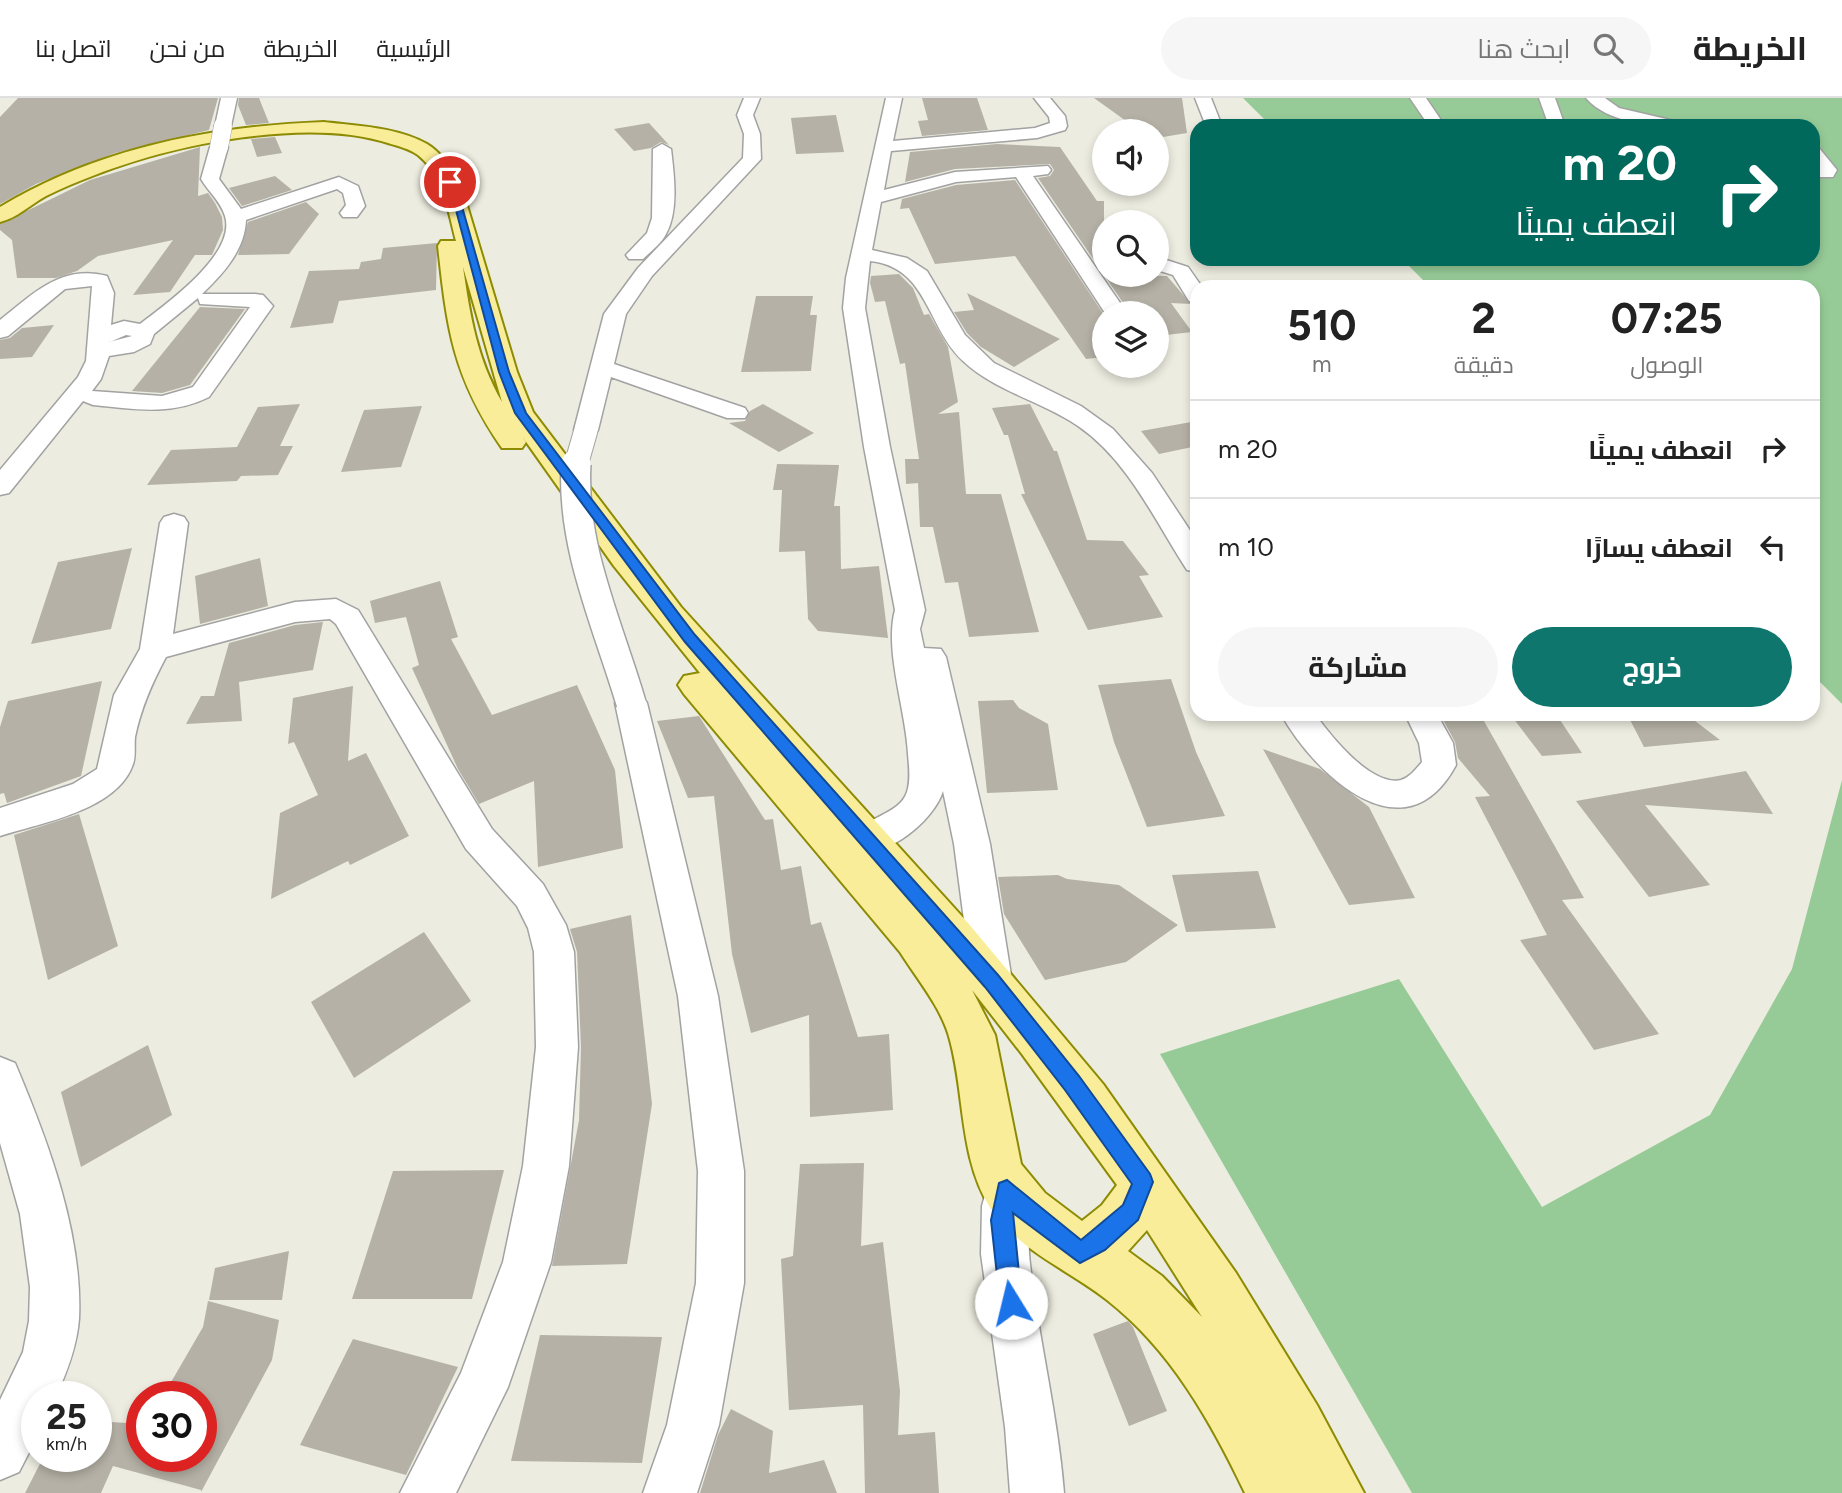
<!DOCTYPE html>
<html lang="ar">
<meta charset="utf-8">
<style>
:root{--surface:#fff;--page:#f6f6f6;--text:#222;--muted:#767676;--line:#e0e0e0;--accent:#0f766e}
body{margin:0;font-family:Figtree,Cairo,sans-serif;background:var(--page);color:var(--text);direction:rtl;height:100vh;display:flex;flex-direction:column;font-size:26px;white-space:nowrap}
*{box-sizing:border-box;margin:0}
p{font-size:23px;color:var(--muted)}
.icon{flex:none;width:38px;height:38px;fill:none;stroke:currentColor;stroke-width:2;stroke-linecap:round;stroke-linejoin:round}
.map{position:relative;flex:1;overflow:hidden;direction:ltr}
.sheet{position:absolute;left:1190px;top:182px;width:630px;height:441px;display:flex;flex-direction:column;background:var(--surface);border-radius:21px;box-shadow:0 4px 10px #0003;direction:rtl}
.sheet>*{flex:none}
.guide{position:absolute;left:1190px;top:21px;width:630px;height:147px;border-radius:21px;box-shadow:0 4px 10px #0003;direction:rtl;background:#00695c;color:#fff;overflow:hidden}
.tools{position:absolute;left:1092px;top:21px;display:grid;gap:14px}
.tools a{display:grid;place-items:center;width:77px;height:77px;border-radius:50%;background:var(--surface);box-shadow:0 4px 10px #0003;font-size:35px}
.speed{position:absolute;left:21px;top:1283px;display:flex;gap:14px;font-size:35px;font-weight:700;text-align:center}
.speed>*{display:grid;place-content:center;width:91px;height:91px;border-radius:50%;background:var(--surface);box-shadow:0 4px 10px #0003;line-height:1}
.speed small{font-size:18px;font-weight:400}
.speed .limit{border:10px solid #d22;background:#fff;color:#111}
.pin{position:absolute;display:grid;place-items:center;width:60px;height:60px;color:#fff;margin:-30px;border:4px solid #fff;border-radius:50%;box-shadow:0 2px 7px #0007}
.me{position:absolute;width:77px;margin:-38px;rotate:351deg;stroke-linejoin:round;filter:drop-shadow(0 0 5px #0008)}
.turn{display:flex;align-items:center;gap:24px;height:147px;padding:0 28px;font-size:32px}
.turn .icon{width:91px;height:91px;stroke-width:2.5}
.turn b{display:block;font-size:49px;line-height:60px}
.eta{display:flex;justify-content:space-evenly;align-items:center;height:119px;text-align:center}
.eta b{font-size:42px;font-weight:700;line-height:49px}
.button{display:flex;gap:14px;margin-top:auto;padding:14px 28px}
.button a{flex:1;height:80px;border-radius:42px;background:var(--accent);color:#fff;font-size:28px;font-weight:700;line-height:80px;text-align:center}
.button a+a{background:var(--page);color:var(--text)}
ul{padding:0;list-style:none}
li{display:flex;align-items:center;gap:21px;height:98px;padding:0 28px;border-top:2px solid var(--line)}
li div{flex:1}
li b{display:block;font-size:26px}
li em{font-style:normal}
header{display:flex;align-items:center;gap:42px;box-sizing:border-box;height:98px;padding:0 35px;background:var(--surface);border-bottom:2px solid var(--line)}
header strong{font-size:33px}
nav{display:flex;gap:38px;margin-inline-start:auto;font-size:24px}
.search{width:490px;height:63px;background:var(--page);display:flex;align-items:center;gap:18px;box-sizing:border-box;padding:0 24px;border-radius:38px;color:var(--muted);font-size:26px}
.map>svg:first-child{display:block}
</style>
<header>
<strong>الخريطة</strong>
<div class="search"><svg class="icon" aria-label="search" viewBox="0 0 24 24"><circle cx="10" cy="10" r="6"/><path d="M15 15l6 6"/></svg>ابحث هنا</div>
<nav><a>الرئيسية</a><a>الخريطة</a><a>من نحن</a><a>اتصل بنا</a></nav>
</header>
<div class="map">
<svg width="1842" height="1395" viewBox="0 0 1842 1395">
<rect width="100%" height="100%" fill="#ecece0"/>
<path fill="#96cb97" d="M1243 0H1842V606L1813 577V189H1430L1402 161H1813V28H1271Z
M1842 682V1395H1412L1160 956 1399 881 1542 1109 1710 1017 1792 871Z"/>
<path fill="#b5b1a6" d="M18 0H218L209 32 115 55 36 86 0 106V19Z
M239 0H259L269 25 246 27 238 7Z
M922 0H977L988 32 922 38 918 23 928 22Z
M1094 0H1182L1187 35 1157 40V33H1140Z
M836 17 844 54 796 56 791 20Z
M649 25 669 47 661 44 651 50 634 53 614 31Z
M275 39 282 55 257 59 251 41Z
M997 46 1060 49 1097 103H1104V177L1167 178 1191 206 1171 205 1192 234 1157 238V215H1130L1038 80 1050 78 1054 72 1050 66 955 71 905 84 910 54Z
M200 49 198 98 208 95 215 105 222 119 223 132 212 157H195L170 194 133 197 173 142 98 158 77 173 56 180H17L12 142 0 132V126L90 82Z
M275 78 292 92 242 108 229 90Z
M1015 82 1104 217V259L1086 261 1015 158 935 166 909 110 900 111 902 101 956 87Z
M306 104 319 116 289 156 238 157 248 124Z
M437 145 436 192 339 203 333 225 290 230 309 173 359 171 361 164 381 161 383 150Z
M899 176 913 190 924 217 929 216 948 249 958 304 938 316 959 314 966 396H1001L1039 534 969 539 958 484 945 485 933 429H920L918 385 906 386 905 361H919L905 265 900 266 885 203 875 204 870 185 871 178Z
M967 195 1060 241 1014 269 981 249 967 235 954 214 974 212Z
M756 198H813L810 217H817L811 273 741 274Z
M200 209 245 211 190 287 162 295 132 293Z
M54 227 32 259 0 261V242L10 240 22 230Z
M300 306 280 348H293L278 377 241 378 237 383 147 387 171 352 237 349 258 309Z
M763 306 814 335 779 354 729 325 745 323 750 313Z
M1030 306 1054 353H1057L1087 442 1123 443 1149 477 1139 478 1163 519 1088 532 1021 396H1025L1008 337H1004L992 310Z
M422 308 401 369 341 374 364 312Z
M1197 323V348L1159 356 1141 333Z
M777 366 839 367 834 408H840L841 471 879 468 888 540 818 533 808 521 805 453 779 454 782 392H773Z
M132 450 111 531 31 546 58 464Z
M260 460 268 508 200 526 195 478Z
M440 483 458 539 451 541 492 617 577 587 615 672 623 750 538 769 534 683 479 706 458 671 412 570 419 567 406 519 375 525 370 503Z
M323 524 313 572 239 584 242 623 186 626 201 598H214L229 545 295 527Z
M1171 581 1196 654 1225 718 1147 729 1114 644 1098 587Z
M102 583 81 678 7 705 4 695 0 696V629L8 603Z
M353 588 348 663 366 655 409 738 350 767 348 763 271 801 280 715 318 697 294 644 288 646 293 600Z
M1013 602 1019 610 1048 626 1058 692 987 695 978 603Z
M1440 616H1480L1584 800 1562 802 1659 936 1594 952 1520 842 1547 837 1475 699 1490 698 1458 660 1455 644Z
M1510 616H1556L1582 655 1542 658Z
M1627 616H1686L1720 642 1644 649Z
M699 618 765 722 773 721 781 772 801 768 811 827 821 824 858 939 889 936 893 1012 810 1019 809 917 751 935 732 856 714 698 688 700 657 623Z
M1263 651 1320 671 1369 709 1415 800 1349 807Z
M1746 673 1773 716 1645 707 1710 787 1649 799 1576 703Z
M79 716 118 848 48 882 14 737Z
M1258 773 1276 830 1186 834 1172 777Z
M1058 777 1067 781 1119 787 1178 827 1126 864 1045 882 1004 816 998 779Z
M631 817 652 1006 627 1166 552 1168 579 1022 581 949 577 854 570 831Z
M424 834 471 903 354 980 311 904Z
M148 947 172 1017 81 1069 61 994Z
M864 1065 861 1148 883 1144 900 1293 898 1337 935 1334 939 1395H865L863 1307 789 1312 781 1161 793 1158 800 1066Z
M504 1072 472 1201H352L393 1073Z
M289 1153 282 1202H209L215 1170Z
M208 1203 279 1222 272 1262 201 1394V1392L113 1368 101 1395H25L44 1358H96V1323L142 1326V1358H201V1298H163L203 1229Z
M1128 1223 1133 1229 1167 1313 1129 1328 1093 1236Z
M540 1237 662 1239 642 1365 511 1363Z
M353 1241 458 1269 406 1377 300 1347Z
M731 1311 773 1333 769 1375 824 1362 837 1395H700L718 1337Z"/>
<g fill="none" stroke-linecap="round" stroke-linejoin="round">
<g stroke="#a2a2a2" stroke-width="3">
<path id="minor" d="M221 0H237L231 28 223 33 215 28Z
M744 0H760L753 17 760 36 761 61 652 178 626 216 614 266 745 310 748 315 745 320H727L611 279 598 332 595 337H577L574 332 604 216 638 170 743 60 744 36 737 17Z
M886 0H902L893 43 1035 30 1050 25 1049 19 1034 0H1050L1065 18 1067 28 1065 32 1037 40 891 53 884 92 955 74 1048 68 1051 72 1048 76 1033 78 1127 215H1105L1016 79 956 84 881 104 872 152 907 160 927 173 965 237 994 265 1081 308 1113 331 1152 375 1197 443V474L1187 472C1155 423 1128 362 1078 328 1042 303 996 294 963 263 926 228 928 169 870 163L865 210 890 349 925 512 920 531 924 550 941 551 946 559 990 746 1012 883 1006 896 992 901 978 896 972 883 954 746 943 693C934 722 887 762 856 751L851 741C862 719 900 717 907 694 911 682 909 668 908 656 906 612 884 553 895 512L864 349 843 210 846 180Z
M1195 0H1211L1222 28H1206Z
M1410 0H1426L1445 28H1429Z
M1539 0H1555L1565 28H1549Z
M1586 0H1605L1619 10 1679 24 1681 28C1650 28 1608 25 1586 0Z
M219 44 228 49 219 81 241 111 339 79 358 88 365 108 357 119H343L340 115 346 107 343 95 337 91 246 122C245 152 223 176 202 196H255L263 197 273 208 209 299C172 318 133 311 93 307L83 303 9 395 0 397V372L78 279 86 263 92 188 65 191 8 238 0 240V222C33 196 61 166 107 178L114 195 111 227 124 223 140 226C166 206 237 156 225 118 221 104 208 93 201 81L210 49ZM198 200 200 206 250 209 193 289 162 298 92 293 101 281 109 258 134 254 150 246 154 236ZM126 237 132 238 109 244H110Z
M662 46 671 51C674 76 679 113 666 136 661 146 651 153 643 161H629L626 157 647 135 652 120 653 51Z
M1813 49 1819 50 1837 72 1833 79H1813V69H1816Z
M1157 159 1188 169 1202 189H1197V204L1189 203 1173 177 1157 172Z
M174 416 184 419 188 425 173 536 295 504 336 501 358 512 492 731 543 786 566 827 574 854 578 949 569 1068 551 1164 508 1289 456 1395H400L461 1275 503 1164 523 1068 536 949 534 854 528 830 517 808 466 751 336 526 330 521 295 524 166 559C152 585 141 610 135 639 134 648 136 658 133 666 118 712 41 725 0 738V710L73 686 97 671 114 597 140 551 160 425 164 419Z
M631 593 642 597 647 605 718 898 744 1073V1185L719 1327 697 1395H643L667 1327 696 1185 698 1073 678 898 615 605 620 597Z
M1281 616H1315C1330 637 1371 689 1401 682 1410 679 1416 671 1422 664L1419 645 1405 616H1437L1453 645 1456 667C1405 762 1315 677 1281 616Z
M0 959 15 965C48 1043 83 1136 79 1221 77 1248 67 1274 56 1298H37V1339L19 1374 0 1382V1302L23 1254 29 1223 30 1189 20 1116 0 1045Z
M1007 1069 1023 1076C1034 1103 1026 1136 1030 1166 1039 1243 1058 1318 1064 1395H1010L1005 1329 981 1156 982 1108 991 1076Z"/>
</g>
<g stroke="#8d8b04" stroke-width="4">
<path id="major" d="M324 24C357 28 397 29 427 46 441 54 451 71 460 84L517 274 533 314 681 509 968 825 1103 986 1236 1175 1317 1307 1364 1395H1245C1211 1324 1171 1252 1107 1202 1069 1172 1019 1153 991 1111 959 1061 965 997 950 942 942 910 917 881 900 854L684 596 678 587 684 578 700 575 614 468 522 338 526 344 522 350H502C453 279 447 231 438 148L441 143H456C448 113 444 78 418 57 410 51 398 48 388 45 307 19 174 46 95 77 79 83 62 90 46 98 31 106 17 120 0 124V109C98 50 211 28 324 24ZM463 169 502 304C477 261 470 218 463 169ZM972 892 1022 956 1117 1087 1102 1107 1082 1123 1045 1095 1021 1066 995 937ZM1147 1132 1202 1219 1162 1178 1128 1153Z"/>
</g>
<use href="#minor" fill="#fff" fill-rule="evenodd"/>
<use href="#major" fill="#f9ed99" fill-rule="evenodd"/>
<g stroke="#a2a2a2" stroke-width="19" stroke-linecap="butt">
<path id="minor-bridge-far2" d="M219 49 223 28"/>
</g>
<g stroke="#a2a2a2" stroke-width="25" stroke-linecap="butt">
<path id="minor-bridge-far1" d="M576 367 586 332"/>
</g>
<g stroke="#a2a2a2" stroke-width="32" stroke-linecap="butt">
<path id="minor-bridge" d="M576 366C571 449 608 527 631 605"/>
</g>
<use href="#minor-bridge-far2" stroke="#fff" stroke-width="18"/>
<use href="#minor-bridge-far1" stroke="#fff" stroke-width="23"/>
<use href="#minor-bridge" stroke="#fff" stroke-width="29"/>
</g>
<path fill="#1a73e8" stroke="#114b97" stroke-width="2" d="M448 82 455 84 509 274 526 315 695 537 998 877 1079 978 1150 1076 1153 1084 1138 1122 1105 1152 1080 1165 1013 1115 1022 1205 1019 1213 1011 1216 1003 1213 1000 1205 991 1122 999 1085 1007 1082 1081 1142 1123 1107 1132 1086 1065 992 985 889 685 544 515 315 499 274Z"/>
</svg>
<div class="tools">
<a><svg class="icon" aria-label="sound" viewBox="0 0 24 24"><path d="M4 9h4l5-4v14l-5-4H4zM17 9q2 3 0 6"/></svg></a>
<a><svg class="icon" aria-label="search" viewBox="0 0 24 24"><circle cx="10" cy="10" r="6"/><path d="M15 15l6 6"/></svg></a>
<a><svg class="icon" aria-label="layers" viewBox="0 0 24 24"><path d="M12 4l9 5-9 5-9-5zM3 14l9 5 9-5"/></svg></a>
</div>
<div class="speed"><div>25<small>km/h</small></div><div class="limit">30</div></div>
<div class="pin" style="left:450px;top:84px;background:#d93025"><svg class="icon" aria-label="arrive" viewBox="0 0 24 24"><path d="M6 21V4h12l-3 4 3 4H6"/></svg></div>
<svg class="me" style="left:1011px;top:1205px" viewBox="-20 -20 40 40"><circle r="19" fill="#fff"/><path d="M0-13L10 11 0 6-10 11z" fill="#1a73e8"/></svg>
<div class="guide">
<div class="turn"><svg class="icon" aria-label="right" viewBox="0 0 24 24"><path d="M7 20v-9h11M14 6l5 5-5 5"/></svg><div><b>20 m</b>انعطف يمينًا</div></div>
</div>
<section class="sheet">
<div class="eta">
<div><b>07:25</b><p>الوصول</p></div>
<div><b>2</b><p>دقيقة</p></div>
<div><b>510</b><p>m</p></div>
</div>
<ul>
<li><svg class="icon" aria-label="right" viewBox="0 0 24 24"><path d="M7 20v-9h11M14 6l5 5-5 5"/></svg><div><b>انعطف يمينًا</b></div><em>20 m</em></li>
<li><svg class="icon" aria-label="left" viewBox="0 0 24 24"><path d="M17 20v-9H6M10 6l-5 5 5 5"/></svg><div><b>انعطف يسارًا</b></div><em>10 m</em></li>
</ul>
<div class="button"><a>خروج</a><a>مشاركة</a></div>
</section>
</div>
